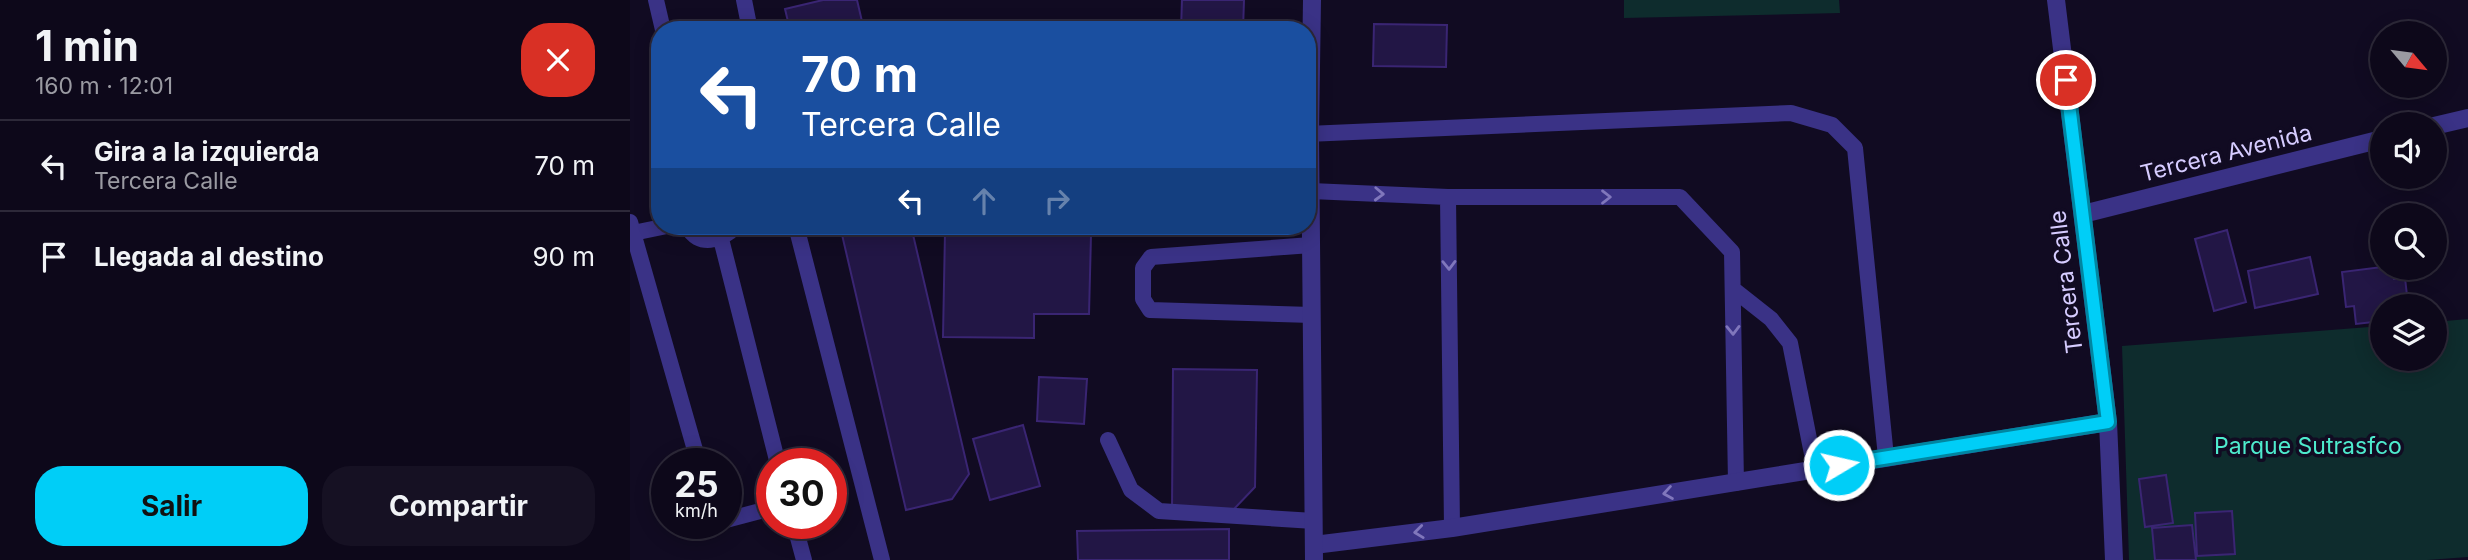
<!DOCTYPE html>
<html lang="es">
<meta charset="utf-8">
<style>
:root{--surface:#0d081a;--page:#161123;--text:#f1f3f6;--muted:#9a9aa2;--line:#2d2939;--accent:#00cef7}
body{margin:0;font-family:Inter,sans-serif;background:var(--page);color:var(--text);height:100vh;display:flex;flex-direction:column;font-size:26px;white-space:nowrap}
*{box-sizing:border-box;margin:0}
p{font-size:23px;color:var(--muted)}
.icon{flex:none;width:38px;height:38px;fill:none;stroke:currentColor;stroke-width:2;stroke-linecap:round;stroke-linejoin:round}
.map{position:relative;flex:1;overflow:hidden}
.panel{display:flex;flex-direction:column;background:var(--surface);width:630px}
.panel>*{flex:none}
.guide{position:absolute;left:21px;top:21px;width:665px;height:214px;border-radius:28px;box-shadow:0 4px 18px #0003,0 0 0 2px var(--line);background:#1a4fa0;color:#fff;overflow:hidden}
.needle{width:46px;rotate:119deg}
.fabs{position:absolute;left:1740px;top:21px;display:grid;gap:14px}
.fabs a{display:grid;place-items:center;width:77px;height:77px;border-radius:50%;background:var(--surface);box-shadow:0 4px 18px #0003,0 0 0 2px var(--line);font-size:35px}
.speed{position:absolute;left:21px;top:448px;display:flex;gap:14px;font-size:35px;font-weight:700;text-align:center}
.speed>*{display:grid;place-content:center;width:91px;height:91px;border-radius:50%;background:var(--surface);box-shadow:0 4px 18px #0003,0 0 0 2px var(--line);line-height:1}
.speed small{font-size:18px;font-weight:400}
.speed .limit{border:10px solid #d22;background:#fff;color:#111}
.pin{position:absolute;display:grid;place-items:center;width:60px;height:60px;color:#fff;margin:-30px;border:4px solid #fff;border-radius:50%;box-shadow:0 2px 7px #0007}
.me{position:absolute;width:77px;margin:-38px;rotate:81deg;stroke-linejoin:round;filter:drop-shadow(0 0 5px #0008)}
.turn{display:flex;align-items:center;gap:24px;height:147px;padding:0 35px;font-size:32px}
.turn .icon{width:91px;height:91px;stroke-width:2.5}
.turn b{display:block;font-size:49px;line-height:60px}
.lanes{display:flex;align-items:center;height:66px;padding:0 35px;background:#0003;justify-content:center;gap:35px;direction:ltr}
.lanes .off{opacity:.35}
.round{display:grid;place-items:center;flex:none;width:74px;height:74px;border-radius:28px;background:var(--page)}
.head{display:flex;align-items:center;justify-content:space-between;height:119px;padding:0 35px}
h1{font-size:42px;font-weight:700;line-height:52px}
.cta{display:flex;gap:14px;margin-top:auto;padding:14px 35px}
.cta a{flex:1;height:80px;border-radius:28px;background:var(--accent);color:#111;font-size:28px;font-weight:700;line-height:80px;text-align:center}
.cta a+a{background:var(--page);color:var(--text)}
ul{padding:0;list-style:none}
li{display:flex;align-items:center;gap:21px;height:91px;padding:0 35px;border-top:2px solid var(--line)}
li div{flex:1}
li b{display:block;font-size:26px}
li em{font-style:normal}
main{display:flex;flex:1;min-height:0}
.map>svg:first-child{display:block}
</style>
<main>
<section class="panel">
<div class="head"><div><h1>1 min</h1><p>160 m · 12:01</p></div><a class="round" style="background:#d93025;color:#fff"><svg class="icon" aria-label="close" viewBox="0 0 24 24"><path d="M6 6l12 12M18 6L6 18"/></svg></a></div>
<ul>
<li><svg class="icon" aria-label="left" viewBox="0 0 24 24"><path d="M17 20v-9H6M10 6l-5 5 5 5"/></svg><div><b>Gira a la izquierda</b><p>Tercera Calle</p></div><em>70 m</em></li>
<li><svg class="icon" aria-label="arrive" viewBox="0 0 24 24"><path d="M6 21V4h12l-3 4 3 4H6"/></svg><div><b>Llegada al destino</b></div><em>90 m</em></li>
</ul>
<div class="cta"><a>Salir</a><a>Compartir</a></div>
</section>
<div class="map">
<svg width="1838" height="560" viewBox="0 0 1838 560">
<rect width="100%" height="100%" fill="#110b22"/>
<path fill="#0e2c2d" d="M994 0H1209L1210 13 994 18Z
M1838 319V557L1797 560H1499L1492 346 1752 326V359H1804V322Z"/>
<path fill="#221645" stroke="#3a2573" stroke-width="2" d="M193 0H227L234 30H160L155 9Z
M552 0H614L613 30H551Z
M744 24 817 25 816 67 743 66Z
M210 226H281L339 474 322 499 276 510Z
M284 226H428V229L284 230Z
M1597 230 1616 302 1584 311 1565 239Z
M315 232 461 235 459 314H404V338L313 337Z
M1680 257 1688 294 1625 308 1618 271Z
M1752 267 1762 268 1764 279 1775 278 1778 304 1752 306V321L1726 324 1724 306 1716 307 1712 272Z
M543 369 627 370 625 487 604 509H542Z
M409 377 457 379 454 424 407 421Z
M393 425 410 486 360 500 343 439Z
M1536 475 1543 523 1515 527 1509 479Z
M1602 511 1605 554 1567 556 1565 513Z
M1562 525 1566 560H1525L1522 528Z
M599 529V560H448L447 531Z"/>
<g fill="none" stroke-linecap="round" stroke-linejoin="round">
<path stroke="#3a3286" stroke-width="16" d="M26 0 33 30
M114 0 120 30
M677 134 1161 113 1202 125 1225 148 1256 457
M681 191 818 197H1050L1102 252 1106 483
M818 197 822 528
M0 222 69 464
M57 226C68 248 92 241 106 226
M166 226 252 560
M3 233 37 226
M91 239 148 464
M681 245 521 257 513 268V299L520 310 682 315
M1103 289 1141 319 1160 343 1185 469
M478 440 501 490 529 511 684 521
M96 520 142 508
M164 523 174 560"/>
<path stroke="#3a3286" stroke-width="18" d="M1426 0 1478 422 1484 560
M1804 126 1838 118
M1453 214 1752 139
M684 545 822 528 1478 422"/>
<path stroke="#3a3286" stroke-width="18" d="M682 0 680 134 684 560"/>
</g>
<defs><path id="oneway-chevron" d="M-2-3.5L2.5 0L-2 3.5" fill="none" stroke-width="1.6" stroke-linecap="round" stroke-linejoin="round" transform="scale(1.75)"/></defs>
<g stroke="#8077bc">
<use href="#oneway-chevron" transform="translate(749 194) rotate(2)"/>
<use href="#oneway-chevron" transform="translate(976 197)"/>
<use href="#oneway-chevron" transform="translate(819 265) rotate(89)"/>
<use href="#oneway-chevron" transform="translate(1103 330) rotate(89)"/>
<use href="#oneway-chevron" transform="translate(1038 493) rotate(171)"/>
<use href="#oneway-chevron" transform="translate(789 532) rotate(173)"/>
</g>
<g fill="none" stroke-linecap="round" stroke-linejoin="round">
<g stroke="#0086a1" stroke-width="18">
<path id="route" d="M1209 465 1478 422 1436 80"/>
</g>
<use href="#route" stroke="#00cef7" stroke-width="12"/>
</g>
<g text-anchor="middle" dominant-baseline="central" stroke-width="7" stroke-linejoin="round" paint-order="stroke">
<g font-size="23" fill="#d6ccff" stroke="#110b22">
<text transform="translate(1596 153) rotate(-14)">Tercera Avenida</text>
<text transform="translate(1436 282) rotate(-97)">Tercera Calle</text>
</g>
<g font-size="23" fill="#4eeacd" stroke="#110b22">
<text x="1678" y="446">Parque Sutrasfco</text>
</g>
</g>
</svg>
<div class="fabs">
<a><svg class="needle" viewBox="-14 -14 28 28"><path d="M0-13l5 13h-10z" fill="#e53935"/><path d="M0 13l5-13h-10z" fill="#9a9aa2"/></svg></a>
<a><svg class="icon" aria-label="sound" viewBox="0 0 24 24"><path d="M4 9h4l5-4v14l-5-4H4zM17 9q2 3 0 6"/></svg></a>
<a><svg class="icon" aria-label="search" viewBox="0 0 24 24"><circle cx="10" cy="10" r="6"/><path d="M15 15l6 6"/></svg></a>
<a><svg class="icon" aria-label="layers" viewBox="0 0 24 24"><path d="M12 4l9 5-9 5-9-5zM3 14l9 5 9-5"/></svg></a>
</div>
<div class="speed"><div>25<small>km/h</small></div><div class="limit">30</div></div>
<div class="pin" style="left:1436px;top:80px;background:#d93025"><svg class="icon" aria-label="arrive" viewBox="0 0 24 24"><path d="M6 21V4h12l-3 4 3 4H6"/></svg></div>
<svg class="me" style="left:1209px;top:465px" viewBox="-20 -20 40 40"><circle r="17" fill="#00cef7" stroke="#fff" stroke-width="3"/><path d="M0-11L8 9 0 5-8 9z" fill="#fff"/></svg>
<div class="guide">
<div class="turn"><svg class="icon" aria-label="left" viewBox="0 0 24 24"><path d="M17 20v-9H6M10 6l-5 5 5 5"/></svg><div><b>70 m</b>Tercera Calle</div></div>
<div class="lanes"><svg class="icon" aria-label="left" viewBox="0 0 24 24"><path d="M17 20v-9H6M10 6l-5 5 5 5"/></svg><svg class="icon off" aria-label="ahead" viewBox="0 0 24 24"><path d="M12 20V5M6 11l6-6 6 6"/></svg><svg class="icon off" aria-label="right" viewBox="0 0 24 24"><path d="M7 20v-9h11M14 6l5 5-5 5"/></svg></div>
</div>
</div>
</main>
